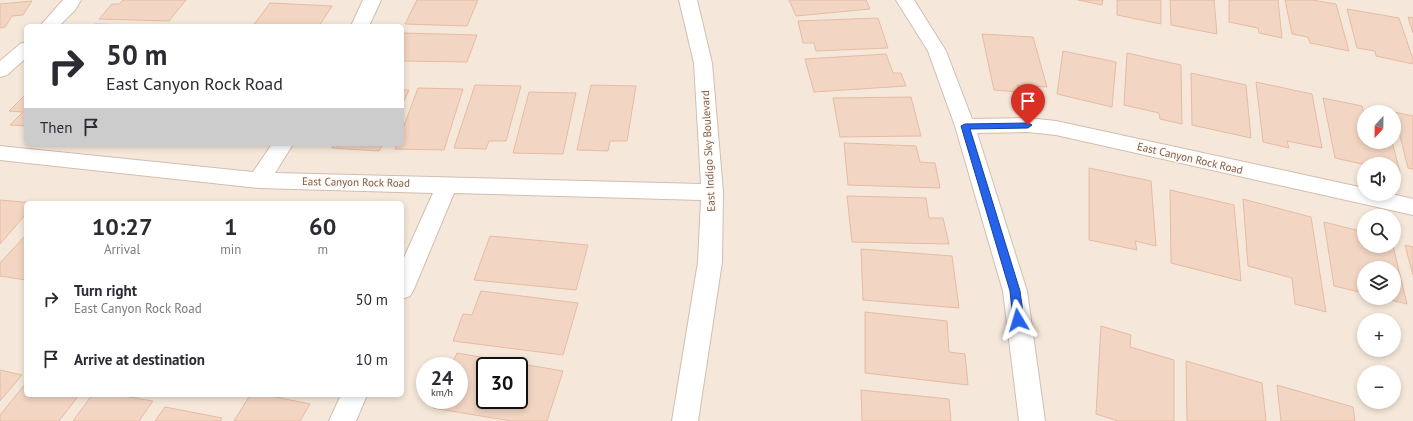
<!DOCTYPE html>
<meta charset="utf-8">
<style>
:root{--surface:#fff;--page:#f2f2f3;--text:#2b2b33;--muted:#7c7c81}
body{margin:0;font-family:"PT Sans",sans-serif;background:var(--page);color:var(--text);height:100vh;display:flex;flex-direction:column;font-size:15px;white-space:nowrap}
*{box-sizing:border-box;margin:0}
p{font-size:13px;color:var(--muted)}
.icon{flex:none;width:22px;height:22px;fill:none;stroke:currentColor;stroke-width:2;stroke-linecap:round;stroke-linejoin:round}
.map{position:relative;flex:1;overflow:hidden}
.panel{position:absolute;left:24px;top:201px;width:380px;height:196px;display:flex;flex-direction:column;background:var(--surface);border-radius:6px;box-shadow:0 2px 6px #0003}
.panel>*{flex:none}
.guide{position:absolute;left:24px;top:24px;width:380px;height:122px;border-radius:6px;box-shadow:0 2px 6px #0003;background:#fff;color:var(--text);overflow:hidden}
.needle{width:26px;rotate:202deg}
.buttons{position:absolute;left:1357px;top:105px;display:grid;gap:8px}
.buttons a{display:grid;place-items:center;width:44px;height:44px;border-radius:50%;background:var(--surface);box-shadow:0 2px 6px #0003;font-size:20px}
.speed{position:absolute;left:416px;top:357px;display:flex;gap:8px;font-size:20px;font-weight:700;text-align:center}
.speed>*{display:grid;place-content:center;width:52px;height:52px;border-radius:50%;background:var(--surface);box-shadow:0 2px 6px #0003;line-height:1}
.speed small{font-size:10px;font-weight:400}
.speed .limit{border:2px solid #111;border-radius:6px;background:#fff;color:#111}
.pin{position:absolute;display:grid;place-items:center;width:34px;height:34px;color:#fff;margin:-41px -17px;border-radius:50% 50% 50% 0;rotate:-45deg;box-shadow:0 0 4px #0007}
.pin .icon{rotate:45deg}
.me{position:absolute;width:44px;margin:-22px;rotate:353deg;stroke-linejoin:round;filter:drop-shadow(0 0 3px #0008)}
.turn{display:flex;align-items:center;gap:14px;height:84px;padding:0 16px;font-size:18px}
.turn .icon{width:52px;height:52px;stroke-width:2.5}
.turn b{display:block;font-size:28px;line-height:34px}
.then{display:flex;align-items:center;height:38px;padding:0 16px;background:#0003;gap:8px;font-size:15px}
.eta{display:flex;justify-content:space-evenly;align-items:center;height:68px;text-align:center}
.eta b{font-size:24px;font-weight:700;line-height:28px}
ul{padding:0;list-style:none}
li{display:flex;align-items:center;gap:12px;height:60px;padding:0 16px}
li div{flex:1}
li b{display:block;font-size:15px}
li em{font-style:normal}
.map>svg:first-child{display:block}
</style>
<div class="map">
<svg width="1413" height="421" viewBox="0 0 1413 421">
<rect width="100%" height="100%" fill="#fdf6ec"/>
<path fill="#f5e8da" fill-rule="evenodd" d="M0 0H1413V421H0ZM26 26H402V144H26ZM1364 112H1394V142H1364ZM1364 164H1394V194H1364ZM26 203H402V395H26ZM1364 216H1394V246H1364ZM1364 268H1394V298H1364ZM1364 320H1394V350H1364ZM425 366H459V400H425ZM485 366H519V400H485ZM1364 372H1394V402H1364Z"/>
<path fill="#f3d5c3" stroke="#e6bba3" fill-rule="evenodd" d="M123 0H186L169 21 99 19 112 4H119Z
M417 0H478L467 26 405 24Z
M789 0H866L870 9 796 16Z
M1078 0H1103L1102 5Z
M1117 0H1161V24L1117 15Z
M1170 0H1214L1217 34 1171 25Z
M1229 0H1278L1282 38 1259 33 1258 28 1229 22Z
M1285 0H1312L1336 4 1349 51 1310 43 1308 37 1292 34Z
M32 1 23 15 12 16 5 27 0 28V4Z
M270 3 332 6 319 26H253Z
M1347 9 1399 18 1413 59V64L1376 56 1375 51 1357 48Z
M1408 17 1413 18V33Z
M878 18 888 48 816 51 814 43H803L798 21Z
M95 24 165 26H93Z
M402 33 477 35 467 62 402 61Z
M982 34 1033 37 1047 87 1017 85 1019 92 994 90Z
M1063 51 1116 62 1112 107 1057 94Z
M1127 53 1181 65 1182 124 1160 119 1159 113 1124 105Z
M886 54 893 73H901L906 86 814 92 805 59Z
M1191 73 1246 85 1251 138 1192 125Z
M1256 82 1312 94 1322 148 1287 141 1289 148 1263 142Z
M475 85 521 86 506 141H489L486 149 454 148Z
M591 85 636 86 627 141H610L608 151 577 150Z
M418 88 463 89 444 150 395 149 397 144H402V131Z
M402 90H409L402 105Z
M529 92 576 93 563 154 513 153Z
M26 94V126L10 125 23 112 9 111Z
M911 97 921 136 840 137 833 98Z
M1323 98 1362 106 1364 113V142H1392L1400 172 1394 171V164H1362L1335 158Z
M1394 112 1413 116V169L1408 168Z
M844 143 916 146 920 162 935 163 940 188 848 185Z
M334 144H383L379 151 332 148Z
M1089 168 1151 181 1156 246 1135 241 1137 250 1089 240Z
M1170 190 1234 205 1241 281 1171 263Z
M847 196 926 198 929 218H943L949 244 852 242Z
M1243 199 1311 217 1326 312 1295 304 1292 278 1248 266Z
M0 200 34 203H26V214L0 244Z
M1324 222 1364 232V246H1393L1407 304 1382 298H1394V268H1364V293L1334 286Z
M26 235V280L0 276V263Z
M490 236 588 245 576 290 474 280Z
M1405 245 1413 247V275Z
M861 249 952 256 959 308 863 300Z
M481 291 578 303 563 355 453 341 463 314 472 315Z
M865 312 947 321 949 352 965 354 968 385 865 373Z
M1101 326 1131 335 1130 347 1174 360V421H1118L1096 414Z
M457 353 563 371 547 421H511L433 408 436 400H459V366H451ZM485 366H519V400H485Z
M1186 361 1262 383 1266 421H1187Z
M0 370 22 375 0 401Z
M26 383V395H79L59 421H0V415Z
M1277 385 1353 407 1355 421H1281Z
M861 390 949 399 951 421H862Z
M92 395H117L153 401 139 421H73Z
M250 395H266L310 404 300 421H234Z
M165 407 222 418 220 421H155Z"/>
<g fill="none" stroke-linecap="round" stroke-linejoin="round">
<g stroke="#d1beb0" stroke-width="2">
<path id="minor" d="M63 0H81L75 10 59 26H40Z
M363 0H381L369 26H351Z
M679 0H697L712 63 723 192 722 262 698 421H672L698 262 701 200 454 193 414 289 410 296 402 299V262L433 193 259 188 0 160V146L253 172 272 144H293L275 173 701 184 694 63Z
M896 0H914L946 51 972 119 1028 118 1056 121 1364 188V194H1392L1413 199V215L1056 135 1028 132 977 133 1027 291 1045 421H1019L1003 291 955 126 928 51Z
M26 42V58L7 75 0 77V61L20 44Z
M341 395H367L356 421H329Z"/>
</g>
<use href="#minor" fill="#fff" fill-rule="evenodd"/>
</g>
<path fill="#2563eb" stroke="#184099" d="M1028 123 1032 125 1028 128 970 129 1020 291 1024 320 1022 323 1018 324 1015 323 1013 320 1010 291 961 126 965 124Z"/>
<g text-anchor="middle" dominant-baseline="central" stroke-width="3" stroke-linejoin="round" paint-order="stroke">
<g font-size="11" fill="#7a5c4d" stroke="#fffaf3">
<text transform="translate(708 151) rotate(-93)">East Indigo Sky Boulevard</text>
<text transform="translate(1190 158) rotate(13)">East Canyon Rock Road</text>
<text transform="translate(356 182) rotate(1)">East Canyon Rock Road</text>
</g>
</g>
</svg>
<div class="buttons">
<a><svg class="needle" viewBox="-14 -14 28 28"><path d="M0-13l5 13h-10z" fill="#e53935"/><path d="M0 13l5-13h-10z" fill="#7c7c81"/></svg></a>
<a><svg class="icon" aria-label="sound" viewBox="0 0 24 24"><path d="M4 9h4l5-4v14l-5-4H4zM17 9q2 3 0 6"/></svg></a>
<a><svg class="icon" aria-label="search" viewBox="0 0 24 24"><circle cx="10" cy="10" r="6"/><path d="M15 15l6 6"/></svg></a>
<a><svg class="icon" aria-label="layers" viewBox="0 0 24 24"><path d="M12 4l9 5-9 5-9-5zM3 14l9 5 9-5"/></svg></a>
<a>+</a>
<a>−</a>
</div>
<div class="speed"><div>24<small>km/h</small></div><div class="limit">30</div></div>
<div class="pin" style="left:1028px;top:125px;background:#d93025"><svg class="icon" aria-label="arrive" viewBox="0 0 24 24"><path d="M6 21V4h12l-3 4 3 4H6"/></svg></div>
<svg class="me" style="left:1018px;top:320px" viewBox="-20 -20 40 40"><path d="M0-17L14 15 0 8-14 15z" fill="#2563eb" stroke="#fff" stroke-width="4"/></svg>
<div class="guide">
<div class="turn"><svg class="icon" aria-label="right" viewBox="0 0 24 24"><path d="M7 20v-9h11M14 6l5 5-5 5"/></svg><div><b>50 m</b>East Canyon Rock Road</div></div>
<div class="then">Then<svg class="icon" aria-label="arrive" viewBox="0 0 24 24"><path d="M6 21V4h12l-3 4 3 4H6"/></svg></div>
</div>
<section class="panel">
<div class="eta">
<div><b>10:27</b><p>Arrival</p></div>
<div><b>1</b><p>min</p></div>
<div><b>60</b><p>m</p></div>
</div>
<ul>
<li><svg class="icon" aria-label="right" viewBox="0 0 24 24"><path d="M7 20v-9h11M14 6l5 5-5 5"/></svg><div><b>Turn right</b><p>East Canyon Rock Road</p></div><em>50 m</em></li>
<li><svg class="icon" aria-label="arrive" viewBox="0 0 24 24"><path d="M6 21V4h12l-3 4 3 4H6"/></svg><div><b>Arrive at destination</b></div><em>10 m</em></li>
</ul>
</section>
</div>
